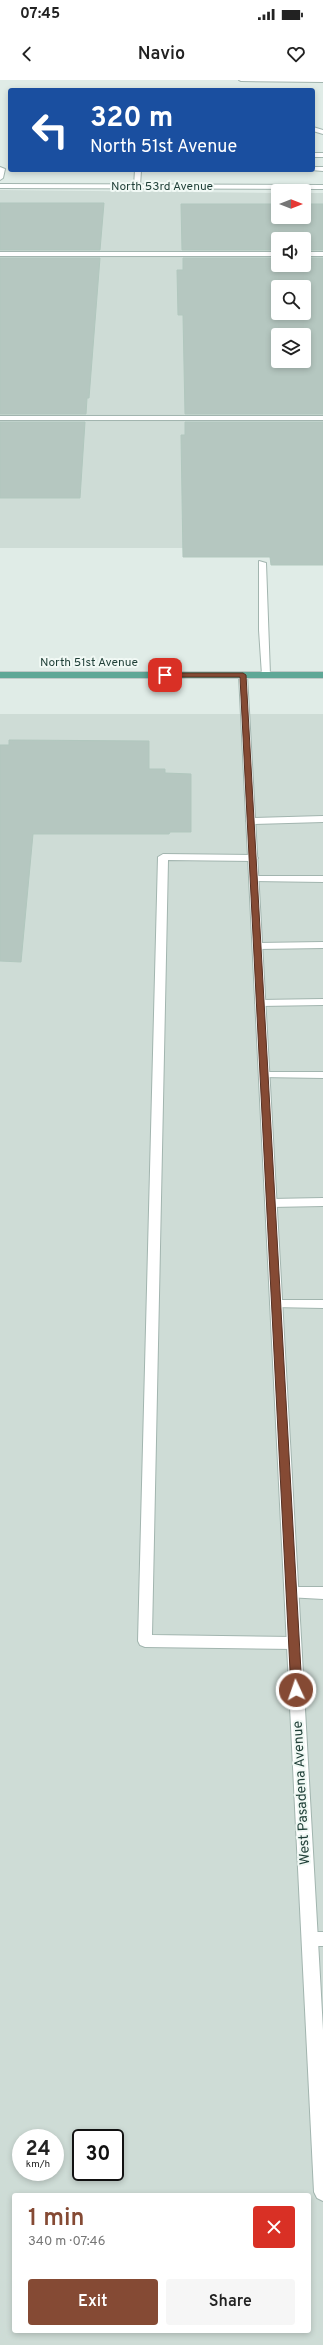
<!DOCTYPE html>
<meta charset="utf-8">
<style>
:root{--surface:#fff;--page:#f6f6f6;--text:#222;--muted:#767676;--accent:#854a34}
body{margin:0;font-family:Overpass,sans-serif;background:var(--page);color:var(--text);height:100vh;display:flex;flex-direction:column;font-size:15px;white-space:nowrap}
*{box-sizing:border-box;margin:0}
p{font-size:13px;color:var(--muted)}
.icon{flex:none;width:22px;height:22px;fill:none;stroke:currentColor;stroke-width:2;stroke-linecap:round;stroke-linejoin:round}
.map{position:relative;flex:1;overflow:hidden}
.sheet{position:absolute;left:12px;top:2113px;width:299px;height:140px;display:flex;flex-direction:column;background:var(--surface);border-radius:4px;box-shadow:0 2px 6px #0003}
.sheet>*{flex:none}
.banner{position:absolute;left:8px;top:8px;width:307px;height:84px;border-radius:4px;box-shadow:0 2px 6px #0003;background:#1a4fa0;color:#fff;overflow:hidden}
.needle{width:26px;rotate:90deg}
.tools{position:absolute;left:271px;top:104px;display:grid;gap:8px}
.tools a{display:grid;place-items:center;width:40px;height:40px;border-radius:4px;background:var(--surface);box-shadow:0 2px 6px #0003;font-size:20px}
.speed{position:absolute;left:12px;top:2049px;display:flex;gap:8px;font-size:20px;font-weight:700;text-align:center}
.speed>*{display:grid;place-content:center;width:52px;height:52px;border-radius:50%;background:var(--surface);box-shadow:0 2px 6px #0003;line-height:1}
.speed small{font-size:10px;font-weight:400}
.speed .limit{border:2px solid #111;border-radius:6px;background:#fff;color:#111}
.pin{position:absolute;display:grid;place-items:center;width:34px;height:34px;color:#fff;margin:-17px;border-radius:8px;box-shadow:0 2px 6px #0006}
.me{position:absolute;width:44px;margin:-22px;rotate:357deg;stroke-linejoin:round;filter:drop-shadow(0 0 3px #0008)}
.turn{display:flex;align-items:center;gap:14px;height:84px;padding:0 16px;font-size:18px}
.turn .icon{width:52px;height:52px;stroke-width:2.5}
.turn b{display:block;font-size:28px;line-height:34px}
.round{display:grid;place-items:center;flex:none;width:42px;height:42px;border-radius:4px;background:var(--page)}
.headline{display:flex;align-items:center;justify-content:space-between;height:68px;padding:0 16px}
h1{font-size:24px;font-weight:600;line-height:30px;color:var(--accent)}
.primary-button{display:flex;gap:8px;margin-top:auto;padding:8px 16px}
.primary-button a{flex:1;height:46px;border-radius:4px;background:var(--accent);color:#fff;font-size:16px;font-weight:600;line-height:46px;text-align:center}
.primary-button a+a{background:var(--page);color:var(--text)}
.status{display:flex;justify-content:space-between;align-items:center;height:28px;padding:0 20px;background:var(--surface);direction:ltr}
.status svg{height:11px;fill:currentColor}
header{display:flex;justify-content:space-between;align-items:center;height:52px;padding:0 16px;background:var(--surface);font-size:18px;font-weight:600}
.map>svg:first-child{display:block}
</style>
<div class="status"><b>07:45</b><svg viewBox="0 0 49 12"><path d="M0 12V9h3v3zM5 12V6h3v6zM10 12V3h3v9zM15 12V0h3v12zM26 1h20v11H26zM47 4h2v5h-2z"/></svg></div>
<header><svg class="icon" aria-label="back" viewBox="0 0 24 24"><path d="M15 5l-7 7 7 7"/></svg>Navio<svg class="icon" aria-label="heart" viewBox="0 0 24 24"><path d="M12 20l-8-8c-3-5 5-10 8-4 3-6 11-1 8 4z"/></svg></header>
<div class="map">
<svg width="323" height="2265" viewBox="0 0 323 2265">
<rect width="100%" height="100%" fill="#e0ece7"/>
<path fill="#cedcd6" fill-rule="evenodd" d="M0 110 278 113V137H304V113H323V468H0ZM278 159H304V185H278ZM278 207H304V233H278ZM278 255H304V281H278Z
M0 634H323V2265H0ZM21 2058H55V2092H21ZM81 2058H115V2092H81ZM14 2115H309V2251H14Z"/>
<path fill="#b5c7c0" stroke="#b1c7be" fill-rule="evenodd" d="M0 123H104L100 170H0Z
M181 124H278V137H304V124H323V170H304V159H278V170H182Z
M0 178H100L89 318H87L86 334H0Z
M183 178H278V185H304V178H323V334H185L183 235H178L177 190H183ZM278 207H304V233H278ZM278 255H304V281H278Z
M0 342H85L80 418H0Z
M185 342H323V485H271L270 477H183L181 355H185Z
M9 660 149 661V689H165V693L191 694V752H170L169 754H33L21 882 0 881V665H9Z"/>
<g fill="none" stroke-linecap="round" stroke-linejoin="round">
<g stroke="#a2b5af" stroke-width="2">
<path id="lane" d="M239 0H323V2L241 1Z
M313 47 323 50V54L313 51Z
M313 73H323V77H313Z
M0 87 5 89 3 98 0 100Z
M313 87H323V91L311 90Z
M135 90H141L140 106 137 108 134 106Z
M0 172H278V176H0Z
M304 172H323V176H304Z
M0 336H323V340H0Z
M259 481 266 483 270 595 266 598 262 595 259 550Z
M323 736V742L251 744 246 741 251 738Z
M163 774 253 775 258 778 253 781 168 780 152 1555 294 1557 299 1559 301 1563 299 1567 294 1569 145 1567 140 1565 138 1561 158 777Z
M254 796H323V802L250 801V797Z
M323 862V868L258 869 253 866 258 863Z
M323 919V925L260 926 255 923 260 920Z
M265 992H323V998L261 997 259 995 261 993Z
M323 1118V1126L271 1127 265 1123 271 1119Z
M276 1220H323V1228L272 1227 270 1224 272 1221Z
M292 1507H323V1519L287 1517 285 1513 287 1509Z
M310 1852H323V1866H310L304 1864 302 1859 304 1854Z"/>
</g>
<g stroke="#a2b5af" stroke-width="2">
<path id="street" d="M0 104 323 105V109L0 108Z
M243 592 247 595 323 1950V2121L317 2118 314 2112 239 595Z"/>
</g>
<g stroke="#c0c9c7" stroke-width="2">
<path id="primary" d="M0 592H323V598H0Z"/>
</g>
<use href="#lane" fill="#fff" fill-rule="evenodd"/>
<use href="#street" fill="#fff" fill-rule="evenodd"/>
<use href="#primary" fill="#5fa796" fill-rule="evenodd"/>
</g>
<path fill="#854a34" stroke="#563022" d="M162 593H243L246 595 302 1610 296 1614 291 1610 240 597H165Z"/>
<g text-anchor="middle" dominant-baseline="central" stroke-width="4" stroke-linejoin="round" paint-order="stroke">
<g font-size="12" fill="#1f3f37" stroke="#f1f9f5">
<text x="162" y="107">North 53rd Avenue</text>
<text x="89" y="583">North 51st Avenue</text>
</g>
<g font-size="14" fill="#1f3f37" stroke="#f1f9f5">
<text transform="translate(302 1713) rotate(-93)">West Pasadena Avenue</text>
</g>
</g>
</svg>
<div class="tools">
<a><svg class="needle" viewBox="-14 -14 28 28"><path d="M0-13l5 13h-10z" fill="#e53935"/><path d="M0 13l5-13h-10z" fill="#767676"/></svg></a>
<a><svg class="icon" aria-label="sound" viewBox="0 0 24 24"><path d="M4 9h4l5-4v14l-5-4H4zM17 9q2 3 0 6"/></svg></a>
<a><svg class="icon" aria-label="search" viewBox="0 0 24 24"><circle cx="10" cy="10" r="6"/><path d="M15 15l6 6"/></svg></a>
<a><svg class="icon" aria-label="layers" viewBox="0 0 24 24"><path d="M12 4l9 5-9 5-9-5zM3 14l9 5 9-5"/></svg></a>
</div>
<div class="speed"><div>24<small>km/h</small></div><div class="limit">30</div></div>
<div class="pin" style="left:165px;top:595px;background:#d93025"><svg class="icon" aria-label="arrive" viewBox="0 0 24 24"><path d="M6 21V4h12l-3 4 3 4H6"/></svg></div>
<svg class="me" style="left:296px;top:1610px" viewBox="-20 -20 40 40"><circle r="17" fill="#854a34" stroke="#fff" stroke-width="3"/><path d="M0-11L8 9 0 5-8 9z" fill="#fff"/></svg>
<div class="banner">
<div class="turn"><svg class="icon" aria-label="left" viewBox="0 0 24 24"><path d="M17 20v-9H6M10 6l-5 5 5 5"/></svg><div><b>320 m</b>North 51st Avenue</div></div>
</div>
<section class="sheet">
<div class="headline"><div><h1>1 min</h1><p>340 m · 07:46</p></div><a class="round" style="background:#d93025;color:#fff"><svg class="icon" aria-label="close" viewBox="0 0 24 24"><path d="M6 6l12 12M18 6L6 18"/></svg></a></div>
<div class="primary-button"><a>Exit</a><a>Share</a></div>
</section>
</div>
